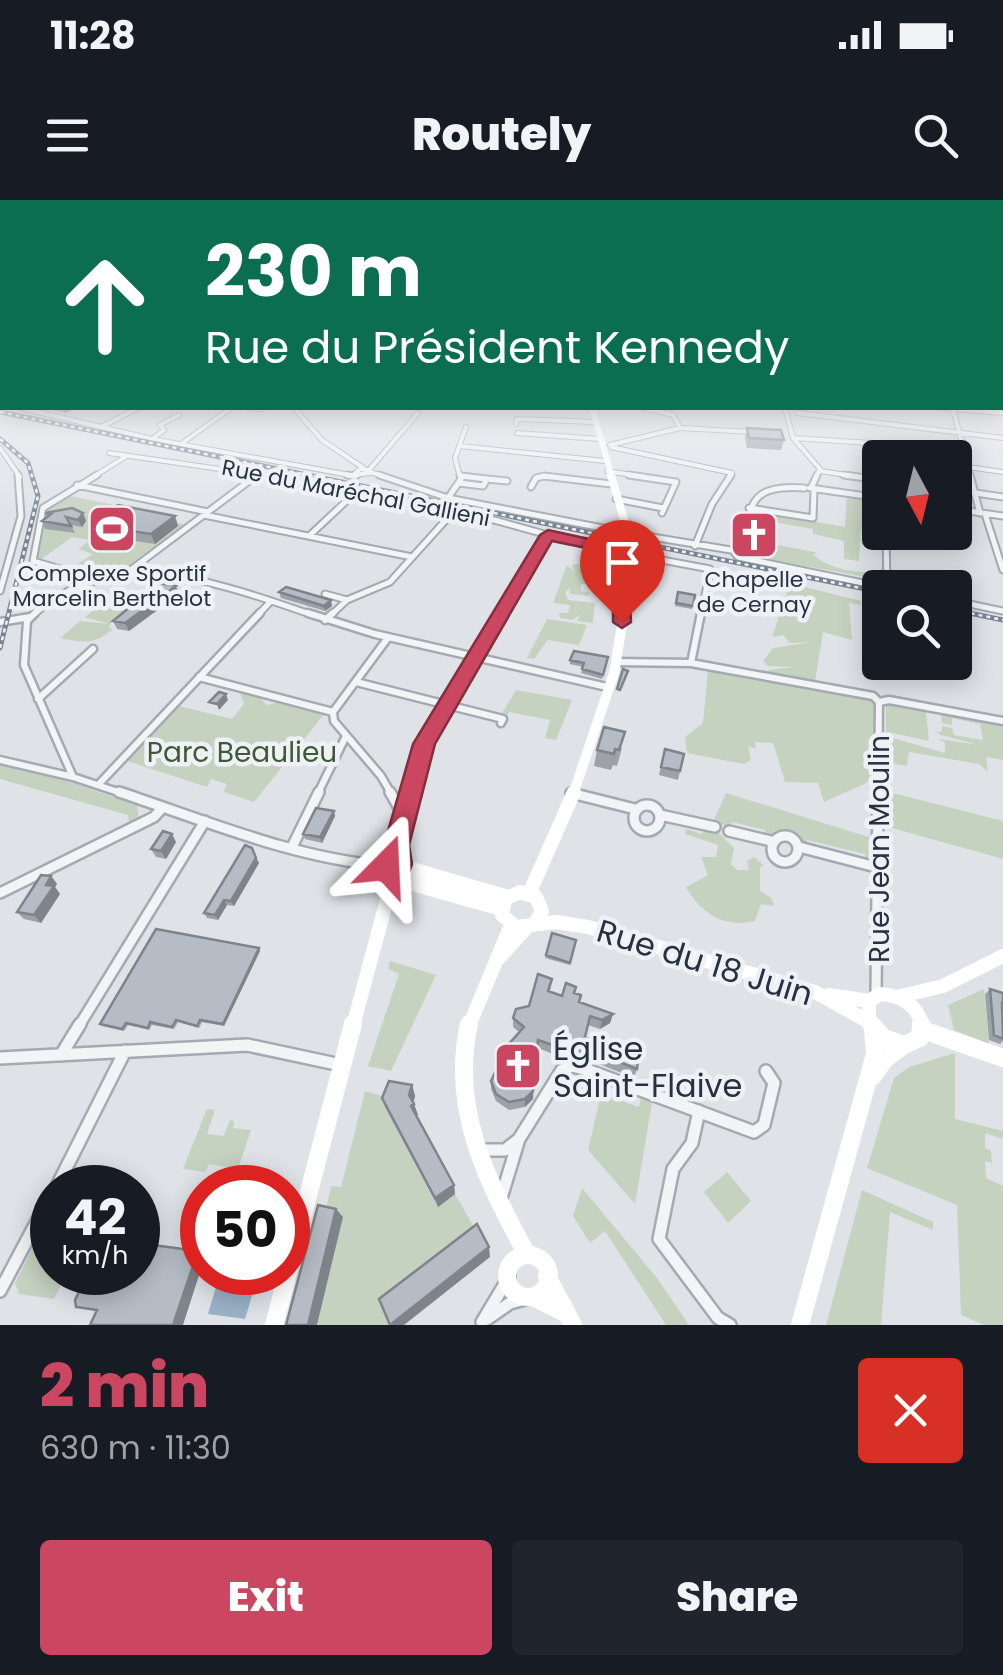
<!DOCTYPE html>
<meta charset="utf-8">
<style>
:root{--surface:#171b24;--page:#20242c;--text:#f1f3f6;--muted:#9ea1a6;--accent:#cb4660}
body{margin:0;font-family:Poppins,sans-serif;background:var(--page);color:var(--text);height:100vh;display:flex;flex-direction:column;font-size:38px;white-space:nowrap}
*{box-sizing:border-box;margin:0}
p{font-size:32px;color:var(--muted)}
.icon{flex:none;width:55px;height:55px;fill:none;stroke:currentColor;stroke-width:2;stroke-linecap:round;stroke-linejoin:round}
.map{position:relative;height:1125px;overflow:hidden}
.drawer{display:flex;flex-direction:column;background:var(--surface);flex:1}
.drawer>*{flex:none}
.hud{position:absolute;left:0px;top:0px;width:1005px;height:210px;box-shadow:0 5px 25px #0003;background:#0b6e4f;color:#fff;overflow:hidden}
.needle{width:65px;rotate:173deg}
.tools{position:absolute;left:862px;top:240px;display:grid;gap:20px}
.tools a{display:grid;place-items:center;width:110px;height:110px;border-radius:10px;background:var(--surface);box-shadow:0 5px 25px #0003;font-size:50px}
.speed{position:absolute;left:30px;top:965px;display:flex;gap:20px;font-size:50px;font-weight:700;text-align:center}
.speed>*{display:grid;place-content:center;width:130px;height:130px;border-radius:50%;background:var(--surface);box-shadow:0 5px 25px #0003;line-height:1}
.speed small{font-size:25px;font-weight:400}
.speed .limit{border:15px solid #d22;background:#fff;color:#111}
.pin{position:absolute;display:grid;place-items:center;width:85px;height:85px;color:#fff;margin:-102px -42px;border-radius:50% 50% 50% 0;rotate:-45deg;box-shadow:0 0 10px #0007}
.pin .icon{rotate:45deg}
.me{position:absolute;width:110px;margin:-55px;rotate:21deg;stroke-linejoin:round;filter:drop-shadow(0 0 8px #0008)}
.turn{display:flex;align-items:center;gap:35px;height:210px;padding:0 40px;font-size:45px}
.turn .icon{width:130px;height:130px;stroke-width:2.5}
.turn b{display:block;font-size:70px;line-height:85px}
.round{display:grid;place-items:center;flex:none;width:105px;height:105px;border-radius:10px;background:var(--page)}
.headline{display:flex;align-items:center;justify-content:space-between;height:170px;padding:0 40px}
h1{font-size:60px;font-weight:800;line-height:75px;color:var(--accent)}
.cta{display:flex;gap:20px;margin-top:auto;padding:20px 40px}
.cta a{flex:1;height:115px;border-radius:10px;background:var(--accent);color:#fff;font-size:40px;font-weight:800;line-height:115px;text-align:center}
.cta a+a{background:var(--page);color:var(--text)}
.status{display:flex;justify-content:space-between;align-items:center;height:70px;padding:0 50px;background:var(--surface);direction:ltr}
.status svg{height:28px;fill:currentColor}
header{display:flex;justify-content:space-between;align-items:center;height:130px;padding:0 40px;background:var(--surface);font-size:45px;font-weight:800}
.map>svg:first-child{display:block}
</style>
<div class="status"><b>11:28</b><svg viewBox="0 0 49 12"><path d="M0 12V9h3v3zM5 12V6h3v6zM10 12V3h3v9zM15 12V0h3v12zM26 1h20v11H26zM47 4h2v5h-2z"/></svg></div>
<header><svg class="icon" aria-label="menu" viewBox="0 0 24 24"><path d="M4 6h16M4 12h16M4 18h16"/></svg>Routely<svg class="icon" aria-label="search" viewBox="0 0 24 24"><circle cx="10" cy="10" r="6"/><path d="M15 15l6 6"/></svg></header>
<div class="map">
<svg width="1003" height="1125" viewBox="0 0 1003 1125">
<rect width="100%" height="100%" fill="#dfe3e8"/>
<path fill="#c5d2c0" d="M847 295 871 299 870 305 864 304 866 330H861L859 361 844 359V341L813 334V329L762 320 755 327H749L751 312 755 311 845 327Z
M71 296 119 306 117 310 187 325C145 356 125 385 70 369L93 354 79 349 90 340 72 337 40 360 36 357 48 309Z
M770 335 776 337 773 344 814 352 818 354H813C827 369 863 376 882 369V380L750 356 745 351 747 343 767 345Z
M583 364 596 378 595 384H581V391L589 392V396L570 394 569 388 565 393 568 400 595 403 593 423 577 421 580 415 572 420 560 418 559 413H568L570 405 553 403 567 365 576 373 571 365Z
M769 378 861 401V405L849 403 852 440 823 432 815 482 772 474 768 470 794 467 768 466 763 461 773 448 812 442 790 443 783 435 772 437 788 390 767 384Z
M118 391 146 397 111 423 109 428 113 429C94 445 84 443 60 438L80 421 108 424 85 417Z
M547 419 587 425 579 445 548 440 534 459 527 458Z
M708 470 870 499 875 503 873 580 824 602 818 583 785 582 773 543 755 542 756 549 748 546 751 560 744 564 687 553 685 537 703 523Z
M516 490 572 500 556 540 545 538 550 520 509 512 507 517 501 515Z
M240 492 261 498 266 505 280 502 325 513 254 602 224 592 227 584 211 579 207 587 127 561 179 506 232 519 244 504Z
M893 504 926 512 929 541 893 533V538L945 553V543L939 539 979 545 941 535 936 531 942 532V526L952 528 954 535 983 540 980 524 952 518V525L942 523 941 513 1003 525V560L986 557 988 572 979 564 909 552 907 566 886 562V506Z
M0 566 64 580 137 605 139 617 129 623 128 615 0 579Z
M885 591 1003 621V659L885 626Z
M726 593 872 638V662L865 660V654L807 640 806 645 784 635H765V630L732 622 731 627 713 622Z
M704 627 715 629 734 648 731 664 737 670H749L747 661 754 657 764 666 760 667V691L771 698 774 706 761 704 755 721C723 729 699 711 686 687L708 675 701 657H716L718 645 685 634 686 629 702 634Z
M390 761 436 775 391 871 368 866 399 774 388 769Z
M984 789 989 844 954 830 948 805Z
M955 853V919L1003 931V939L985 933V948L991 951 992 963 985 961 986 978 1003 986V1125H984L961 1115 957 1005 867 968 894 878 909 867Z
M365 891 391 899 386 909 437 1006 455 994 479 1036 394 1125H317L342 1018 325 1014 331 986 341 987Z
M601 894 639 907 641 898 652 902 635 1004 588 950Z
M207 909 215 910 207 934 224 936 230 920 234 921 233 928 251 930 238 969 209 964 205 972 183 969Z
M727 972 751 1001 728 1023 704 992Z
M582 988 657 1078 689 1125H666L605 1031 590 1043 573 1016Z
M862 990 933 1022V1030L890 1012 881 1125H826Z
M47 1019 52 1020V1072L67 1073 54 1099 19 1094 15 1083Z"/>
<path fill="#9ab2c8" d="M216 1087 253 1092 245 1119 208 1114Z"/>
<g fill="none" stroke-linecap="round" stroke-linejoin="round">
<g stroke="#a4aab2" stroke-width="6">
<path id="street-far4" d="M21 208 152 239 355 276
M249 208 262 209
M294 208 322 240 365 269
M645 208 673 215 680 228
M785 208 793 238 820 269 816 277
M944 208 1003 213
M953 209 971 277
M798 213 1003 238
M516 224 517 219 596 222
M103 226 138 208
M517 233 600 239
M793 238 871 243
M152 239 164 230 160 225 179 215
M181 244 231 208
M610 245 680 228 752 232
M460 246 605 261
M611 247 732 273 729 277
M0 248 20 277
M109 253 275 277
M968 267 1003 272
M360 269 369 270 371 273 353 275Z
M369 270 418 213
M607 271 645 277
M820 271 860 277
M371 272 386 277
M461 276 470 277
M93 277 125 257
M254 277 259 273
M460 277 455 258 466 227
M540 277H553"/>
</g>
<g stroke="#a4aab2" stroke-width="9">
<path id="street-far3" d="M258 275 494 320 548 335
M347 275 355 276
M354 275H357
M379 275 448 298 618 331
M629 275 676 282 662 313
M844 275 880 280
M970 275 980 313
M487 279 507 281
M459 283 483 286 487 279 461 276
M77 285 208 312
M812 286 817 275
M531 287 536 278 544 276 611 284
M810 288 880 298
M955 290 1003 297
M448 298 461 279 460 275
M616 299 663 308
M749 308 813 318 814 289
M955 309 1003 316
M985 314 1003 370
M204 315 412 357
M886 332 887 388
M628 333 737 351C755 312 741 283 805 288
M309 336 357 291
M695 346 712 304 731 275
M733 351 738 357 887 388
M640 361 662 360 710 369 701 416
M124 375 257 275
M91 378 33 361 43 308 97 275
M0 391 21 316 18 275
M325 394 347 400
M955 401 1003 411
M32 416C115 340 223 385 316 416
M257 416 270 402
M330 416 347 400 390 382 453 312"/>
</g>
<g stroke="#a4aab2" stroke-width="11">
<path id="street-far2" d="M35 413 27 421 24 465 73 577 127 595
M308 413 375 434 607 487
M325 420 333 413
M0 422 30 417
M616 462 691 463 873 496 879 502 889 500 1003 521
M691 463 701 413
M199 477 333 512
M356 482 503 519 501 523
M38 499 93 449
M333 512 334 521 381 576 392 595
M333 512 387 439
M0 560 73 577
M98 585 260 413
M571 593 578 595
M317 595 346 536
M878 595 879 502"/>
</g>
<g stroke="#a4aab2" stroke-width="14">
<path id="street-far1" d="M119 592C206 621 296 659 387 666
M390 592 402 613
M571 593 635 609
M634 618a13 13 0 1 1 26 0a13 13 0 1 1-26 0Z
M660 615 715 627
M729 631 771 641
M772 649a13 13 0 1 1 26 0a13 13 0 1 1-26 0Z
M292 647 319 592
M799 647 876 667
M365 667 382 677
M0 693 154 617 163 607
M876 795 878 592
M79 826 205 621"/>
</g>
<g stroke="#a4aab2" stroke-width="16">
<path id="street" d="M61 855 80 824
M0 858 247 845 341 865
M699 911 692 943 673 969 659 1039 718 1118 730 1125
M482 950H505L519 939
M56 988 125 851
M501 998 519 939 562 870 572 866 584 869 754 932 764 925 774 883 766 871
M0 1091 52 993
M487 1119 510 1103 525 1099
M482 1122 509 1077"/>
</g>
<use href="#street-far4" stroke="#f2f4f6" stroke-width="4"/>
<use href="#street-far3" stroke="#f2f4f6" stroke-width="5"/>
<use href="#street-far2" stroke="#f2f4f6" stroke-width="6"/>
<use href="#street-far1" stroke="#f2f4f6" stroke-width="9"/>
<use href="#street" stroke="#f2f4f6" stroke-width="11"/>
<path stroke="#fff" stroke-width="6" d="M592 208 612 277"/>
<path stroke="#fff" stroke-width="8" d="M611 275 628 333V349
M619 348 629 350 640 365C626 371 616 365 609 353Z
M622 367 624 416
M500 416 548 335 618 348"/>
<path stroke="#fff" stroke-width="10" d="M409 595 424 544 502 413
M573 595 614 473 624 413"/>
<path stroke="#fff" stroke-width="14" d="M383 674a11 11 0 1 1 22 0a11 11 0 1 1-22 0Z
M388 665 410 592
M405 667 508 697
M402 681 501 709
M529 694 574 592
M535 723 542 711 536 697 520 692 505 699 502 715 516 727 556 722 588 727 815 792 869 822
M499 758 527 727
M829 795 869 801
M901 796 943 786 1003 756
M869 801V822L873 826
M869 801 880 794C901 795 918 805 922 826
M353 826 389 692 396 684
M469 826 511 725"/>
<path stroke="#fff" stroke-width="18" d="M469 824C450 909 487 980 526 1053
M871 824 884 838 904 845 920 838 921 824
M923 830 1003 858
M873 876 885 859 904 845
M507 1076a21 21 0 1 1 42 0a21 21 0 1 1-42 0Z
M547 1076 573 1125
M535 1098 567 1114
M274 1125 353 824
M800 1125 875 854 873 828"/>
<g stroke="#798391" stroke-width="5">
<path id="rail" d="M0 212 880 392
M0 239 28 263 38 296 0 448
M955 410 1003 420"/>
</g>
<use href="#rail" stroke="#eef2f6" stroke-width="2.5" stroke-dasharray="4" stroke-linecap="butt"/>
</g>
<path fill="#9da2a9" d="M44 208H76L65 213Z
M747 228 784 240 781 250 747 248 745 237Z
M45 313H83L86 321 82 327 71 325 75 333 45 329 42 321 47 317Z
M175 316 178 326 155 344 109 337 107 333 98 331 94 321Z
M279 392 332 406 325 411 281 398Z
M678 392 695 395 692 409 675 406Z
M179 394 129 431 117 429 113 421Z
M608 457 602 479 581 473 583 467 570 464V460Z
M622 548 617 566 613 565 611 570 594 566 597 550Z
M665 549 684 554 678 580 659 575Z
M335 616 322 643 305 639 303 634Z
M176 642 166 659 156 657 151 649Z
M252 648 259 663 234 706 227 705 218 720 207 718 204 713Z
M51 676 57 684 55 687 60 694 41 723 24 719 17 712Z
M552 733 576 740 570 765 545 758Z
M260 751 224 826 202 822 199 828 178 822 174 829 152 825 149 830 128 825 124 831 102 826 100 824Z
M552 779 550 792 562 796 575 793 579 802 613 814 610 823 600 829 588 825 585 837 637 869 634 878 564 850 560 857 538 848 533 899 525 907 509 910 496 901 491 889V881L519 832 513 827V818L529 806Z
M990 789 1003 793V841L1000 844 989 840 985 794Z
M412 885 415 896 413 902 418 915 416 916 454 985 455 994 438 1007 386 909 382 898Z"/>
<path fill="#7f848a" d="M63 208H76L65 213Z
M83 313 86 321 82 327 78 320Z
M175 316 178 326 155 344 151 334Z
M176 386 179 394 129 431 125 423Z
M331 400 332 406 325 411 324 406Z
M226 494 228 500 219 510 217 504Z
M334 611 335 616 322 643 320 637Z
M172 634 176 642 166 659 161 651Z
M256 658 259 663 234 706 231 701Z
M51 676 57 684 55 687 60 694 41 723 34 715Z
M224 700 227 705 218 720 215 715Z
M259 748 260 751 224 826 223 824Z
M613 814 610 823 600 829 602 820Z
M412 885 415 896 413 905 414 904 418 915 414 917 409 895Z
M533 891V899L525 907V899Z
M454 985 455 994 438 1007 435 998Z
M336 1009 343 1017 317 1125H308Z
M489 1047 490 1057 404 1125H390Z
M198 1051 202 1054V1066L183 1125H173Z"/>
<path fill="#b6bcc5" stroke="#7f848a" stroke-width="2.5" d="M747 228 781 230 784 240 749 238Z
M118 305 175 316 151 334 104 327 109 324 94 321Z
M72 308 83 313 78 320 66 317 71 326 42 321 51 314 45 313Z
M159 383 176 386 125 423 113 421Z
M286 387 331 400 324 406 279 392Z
M678 392 695 395 693 406 676 403Z
M574 451 608 457 603 475 582 469 584 463 570 460Z
M623 469 628 471 620 490 617 489Z
M219 492 226 494 217 504 209 502Z
M604 527 625 532 619 550 615 549 614 554 597 550Z
M665 549 684 554 680 571 661 567Z
M316 608 334 611 320 637 303 634Z
M163 631 172 634 161 651 151 649Z
M245 645 252 648 256 658 231 701 224 700 215 715 204 713Z
M41 675 51 676 46 685 54 686 34 715 17 712Z
M156 729 259 748 223 824 200 820 197 826 176 820 172 827 150 822 148 828 126 823 122 829 100 824Z
M552 733 576 740 570 763 546 755Z
M538 774 552 779 548 791 562 796 566 783 576 787 574 793 581 795 579 802 613 814 602 820 590 816 585 837 638 861 637 869 565 841 561 848 538 840 533 891 525 899 509 902 496 894 491 881 508 845 524 827 513 818 516 809 529 806Z
M990 789 1003 793V805L1002 804 1003 839 994 835Z
M389 881 412 885 409 895 414 904 411 906 454 985 435 998 382 898Z
M318 1005 336 1009 308 1125H286Z
M477 1024 489 1047 390 1125 379 1099Z
M138 1043 198 1051 173 1125H90L97 1110 76 1107 75 1100 89 1072H138Z"/>
<linearGradient id="sky" x2="0" y2="1"><stop stop-color="#89b3db"/><stop offset="0.52" stop-color="#f1f2f5"/><stop offset="1" stop-color="#f1f2f5" stop-opacity="0"/></linearGradient>
<rect width="1003" height="326" fill="url(#sky)"/>
<path fill="#cb4660" stroke="#842e3e" stroke-width="2.5" d="M548 330 607 343 628 363 631 422 622 428 613 422V368L596 350 552 341 435 544 409 645 412 664 409 672 386 676 377 673 374 666 377 658 385 655 384 645 413 544 540 335Z"/>
<defs>
<g id="stadium-square" transform="scale(2.5)"><rect x="-9" y="-9" width="18" height="18" rx="4" fill="#cb4660" stroke="#eef2f6"/><path d="M0-5a6.5 5 0 1 0 0 10a6.5 5 0 1 0 0-10ZM-3.5-1.8h7v3.6h-7Z" fill="#fff"/></g>
<g id="church-square" transform="scale(2.5)"><rect x="-9" y="-9" width="18" height="18" rx="4" fill="#cb4660" stroke="#eef2f6"/><path d="M-1.2-6h2.4v3.5h3.3v2.4h-3.3V6h-2.4V-.1h-3.3v-2.4h3.3Z" fill="#fff"/></g>
</defs>
<g fill-rule="evenodd">
<use href="#stadium-square" x="112" y="329"/>
<use href="#church-square" x="754" y="335"/>
<use href="#church-square" x="518" y="866"/>
</g>
<g text-anchor="middle" dominant-baseline="central" stroke-width="9" stroke-linejoin="round" paint-order="stroke">
<g font-size="22" fill="#28313f" stroke="#eef2f6">
<text transform="translate(356 293) rotate(11)">Rue du Maréchal Gallieni</text>
</g>
<g font-size="22" fill="#28313f" stroke="#eef2f6">
<text x="112" y="373">Complexe Sportif<tspan x="112" dy="25">Marcelin Berthelot</tspan></text>
<text x="754" y="379">Chapelle<tspan x="754" dy="25">de Cernay</tspan></text>
</g>
<g font-size="28" fill="#3e5a36" stroke="#eef2f6">
<text x="242" y="552">Parc Beaulieu</text>
</g>
<g font-size="28" fill="#28313f" stroke="#eef2f6">
<text transform="translate(879 649) rotate(-90)">Rue Jean Moulin</text>
</g>
<g font-size="32" fill="#28313f" stroke="#eef2f6">
<text transform="translate(705 762) rotate(17)">Rue du 18 Juin</text>
</g>
<g font-size="32" fill="#28313f" stroke="#eef2f6" text-anchor="start">
<text x="553" y="848">Église<tspan x="553" dy="37">Saint-Flaive</tspan></text>
</g>
</g>
</svg>
<div class="tools">
<a><svg class="needle" viewBox="-14 -14 28 28"><path d="M0-13l5 13h-10z" fill="#e53935"/><path d="M0 13l5-13h-10z" fill="#9ea1a6"/></svg></a>
<a><svg class="icon" aria-label="search" viewBox="0 0 24 24"><circle cx="10" cy="10" r="6"/><path d="M15 15l6 6"/></svg></a>
</div>
<div class="speed"><div>42<small>km/h</small></div><div class="limit">50</div></div>
<div class="pin" style="left:622px;top:422px;background:#d93025"><svg class="icon" aria-label="arrive" viewBox="0 0 24 24"><path d="M6 21V4h12l-3 4 3 4H6"/></svg></div>
<svg class="me" style="left:386px;top:666px" viewBox="-20 -20 40 40"><path d="M0-17L14 15 0 8-14 15z" fill="#cb4660" stroke="#fff" stroke-width="4"/></svg>
<div class="hud">
<div class="turn"><svg class="icon" aria-label="ahead" viewBox="0 0 24 24"><path d="M12 20V5M6 11l6-6 6 6"/></svg><div><b>230 m</b>Rue du Président Kennedy</div></div>
</div>
</div>
<section class="drawer">
<div class="headline"><div><h1>2 min</h1><p>630 m · 11:30</p></div><a class="round" style="background:#d93025;color:#fff"><svg class="icon" aria-label="close" viewBox="0 0 24 24"><path d="M6 6l12 12M18 6L6 18"/></svg></a></div>
<div class="cta"><a>Exit</a><a>Share</a></div>
</section>
